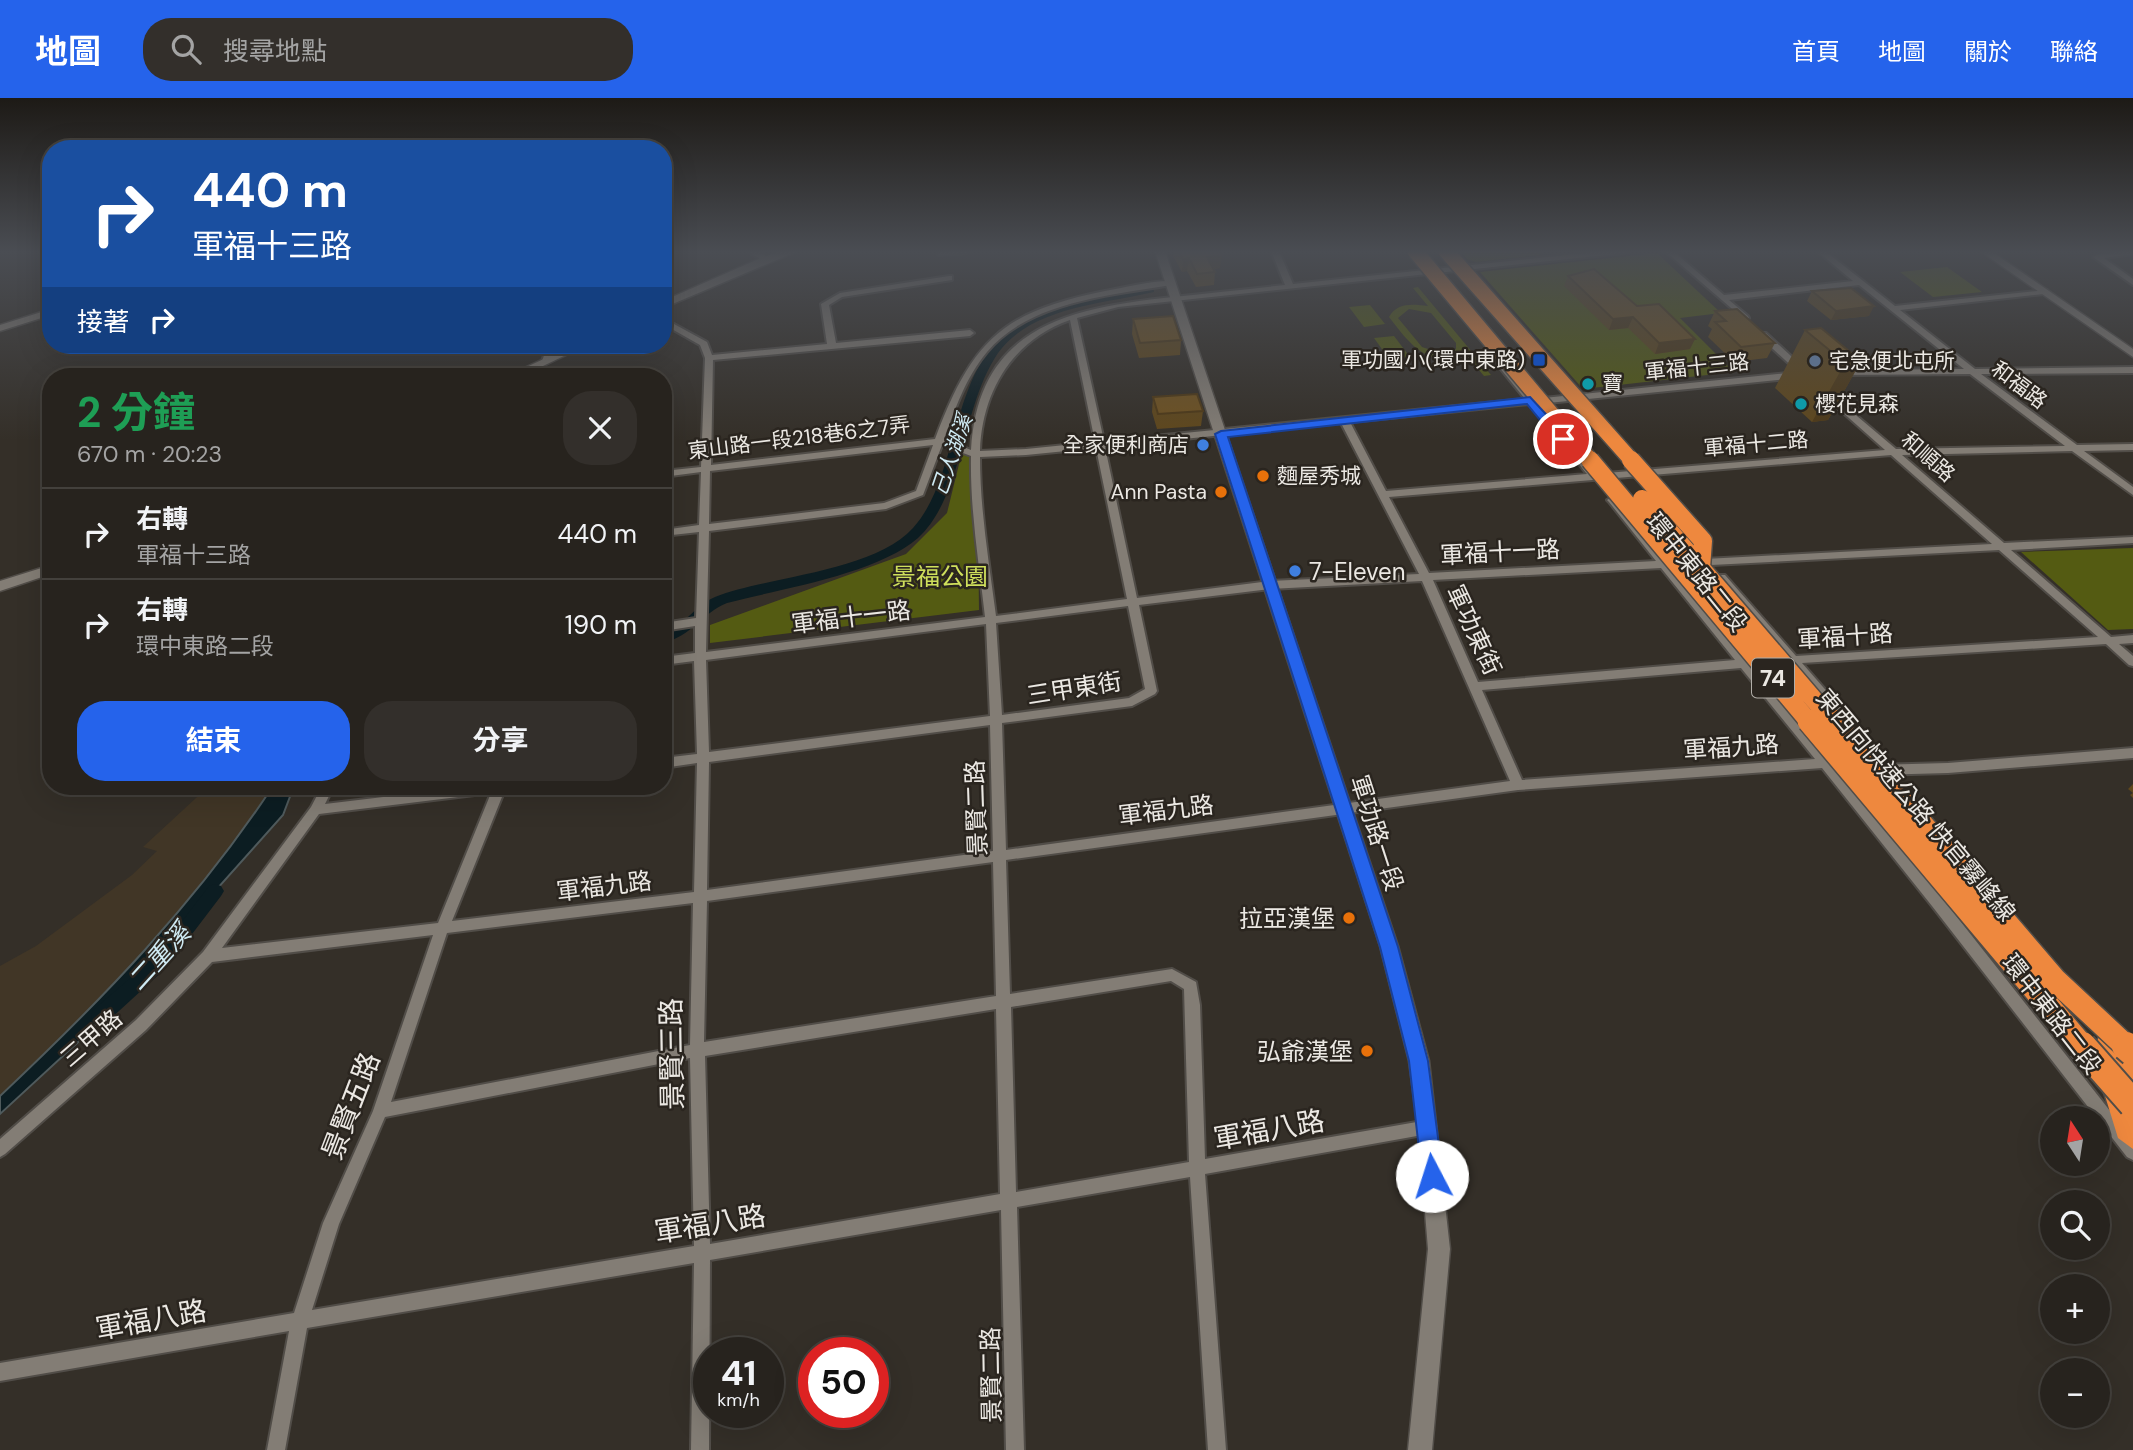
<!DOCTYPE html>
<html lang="zh-TW">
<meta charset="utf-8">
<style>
:root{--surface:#27231e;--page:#332f2b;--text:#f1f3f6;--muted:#a4a4a4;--line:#43403c;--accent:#2563eb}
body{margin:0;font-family:"DM Sans","Noto Sans TC",sans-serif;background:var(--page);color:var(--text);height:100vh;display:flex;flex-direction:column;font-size:26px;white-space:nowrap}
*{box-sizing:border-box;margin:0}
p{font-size:23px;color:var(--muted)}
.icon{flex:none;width:38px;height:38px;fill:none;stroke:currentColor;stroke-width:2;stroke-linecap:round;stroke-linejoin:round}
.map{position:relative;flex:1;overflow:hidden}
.drawer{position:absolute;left:42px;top:270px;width:630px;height:427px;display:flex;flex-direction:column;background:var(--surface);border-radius:28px;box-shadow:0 7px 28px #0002,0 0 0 2px var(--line)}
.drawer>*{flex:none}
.hud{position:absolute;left:42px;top:42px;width:630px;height:214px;border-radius:28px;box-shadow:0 7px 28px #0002,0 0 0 2px var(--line);background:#1a4fa0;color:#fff;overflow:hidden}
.needle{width:46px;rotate:348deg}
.controls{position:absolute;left:2040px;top:1008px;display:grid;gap:14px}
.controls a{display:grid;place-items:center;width:70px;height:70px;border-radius:50%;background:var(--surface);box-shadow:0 7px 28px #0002,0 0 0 2px var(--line);font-size:35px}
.speed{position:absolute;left:693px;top:1239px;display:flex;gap:14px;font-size:35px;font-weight:700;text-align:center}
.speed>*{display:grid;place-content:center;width:91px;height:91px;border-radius:50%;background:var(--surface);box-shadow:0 7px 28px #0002,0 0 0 2px var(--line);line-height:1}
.speed small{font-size:18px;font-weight:400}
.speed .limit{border:10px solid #d22;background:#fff;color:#111}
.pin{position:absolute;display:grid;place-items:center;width:60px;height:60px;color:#fff;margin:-30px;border:4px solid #fff;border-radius:50%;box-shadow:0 2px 7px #0007}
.me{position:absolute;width:77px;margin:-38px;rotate:355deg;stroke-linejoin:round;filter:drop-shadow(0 0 5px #0008)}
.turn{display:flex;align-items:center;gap:24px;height:147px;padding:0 35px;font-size:32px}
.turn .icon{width:91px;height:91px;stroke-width:2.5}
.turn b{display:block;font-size:49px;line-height:60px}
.then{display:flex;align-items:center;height:66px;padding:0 35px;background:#0003;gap:14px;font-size:26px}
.round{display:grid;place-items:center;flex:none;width:74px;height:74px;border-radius:28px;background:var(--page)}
.summary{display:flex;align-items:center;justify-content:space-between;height:119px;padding:0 35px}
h1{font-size:42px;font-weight:700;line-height:52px;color:#1e9e55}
.action{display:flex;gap:14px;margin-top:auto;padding:14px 35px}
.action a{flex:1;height:80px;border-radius:28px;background:var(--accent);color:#fff;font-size:28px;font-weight:700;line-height:80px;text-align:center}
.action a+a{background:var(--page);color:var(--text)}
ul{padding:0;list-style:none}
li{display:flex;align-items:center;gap:21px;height:91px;padding:0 35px;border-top:2px solid var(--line)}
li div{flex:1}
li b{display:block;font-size:26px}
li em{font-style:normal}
header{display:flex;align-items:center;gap:42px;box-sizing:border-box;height:98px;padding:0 35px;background:var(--accent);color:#fff}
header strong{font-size:33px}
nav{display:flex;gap:38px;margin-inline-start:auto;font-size:24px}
.search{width:490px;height:63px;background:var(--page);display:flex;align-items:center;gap:18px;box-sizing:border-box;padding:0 24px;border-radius:28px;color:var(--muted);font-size:26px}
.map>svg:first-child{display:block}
</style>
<header>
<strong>地圖</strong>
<div class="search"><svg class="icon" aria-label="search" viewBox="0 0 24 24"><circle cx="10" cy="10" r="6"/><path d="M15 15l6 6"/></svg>搜尋地點</div>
<nav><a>首頁</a><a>地圖</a><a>關於</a><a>聯絡</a></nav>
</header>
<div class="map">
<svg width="2133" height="1352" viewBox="0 0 2133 1352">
<rect width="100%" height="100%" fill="#342f28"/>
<path fill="#413626" d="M209 688H284L217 784 0 1006V868L36 848 132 777 157 753 143 749Z"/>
<path fill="#545b12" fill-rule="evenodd" d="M1460 153H1542L1540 157 1476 164 1467 161Z
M1657 155 1721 215 1680 220 1734 274 1583 291 1480 174Z
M1947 169 1982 194 1933 199 1900 174Z
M1418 189 1491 277 1484 278 1465 255C1429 273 1409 245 1389 219 1397 204 1413 206 1428 208L1413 190ZM1409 211 1431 215 1456 245V251L1446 257 1422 249 1398 220Z
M1370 207 1385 226 1364 229 1349 209Z
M1394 238 1410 259 1389 261 1374 240Z
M974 350 977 353 979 512 710 545V527L906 456 947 415 962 354Z
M2133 450V531L2108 532 2021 454Z"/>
<path fill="#0c1d22" stroke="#4f5a5c" stroke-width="2" d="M273 688H294L283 717 90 933 0 1016V998C101 903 196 805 273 688Z"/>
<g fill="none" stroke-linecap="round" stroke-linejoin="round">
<path fill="#0c1d22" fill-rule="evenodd" d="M1150 189 1154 190V194C1103 206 1031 209 998 255 977 286 970 325 959 360 951 387 940 420 918 440 877 476 780 491 727 505 702 515 692 538 663 545V535C684 529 695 507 715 499 769 478 873 474 913 430 934 407 943 373 952 343 961 312 970 277 990 251 1025 205 1098 199 1150 189Z
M215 786 221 788 224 793 221 798 167 869 107 924 100 926 93 924 91 918 93 912 155 859 209 788Z"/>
<g stroke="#514d48" stroke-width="4">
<path id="street" d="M747 153H757L771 161 764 163Z
M938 153H970L966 155 941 157H938Z
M1271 153H1279L1293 186 1605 153H1628L1624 155 1118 209 1077 220 1104 343 1525 301 1495 264 1499 261 1502 262 1534 301 1797 274 1801 277 1797 280 1538 306 1593 372 1594 376 1885 352 1822 296 1821 294 1825 291 1896 351 2065 348 1970 276 1836 277V273L1839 272 1964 271 1859 187 1729 202 1748 218 1749 220 1745 222 1665 153H1673L1724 197 1853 183 1817 153H1825L1895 208 2047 192 2048 194 2044 196 1900 212 1975 271 2133 269V275L1981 276 2077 347 2133 346V352L2084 353 2133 389V397L2072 353 1902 357 2004 445 2133 439V445L2011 452 2111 539 2133 537V545L2119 546 2133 558V568L2129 567 2106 546 1802 565 1851 621 1853 624 1847 628 1843 627 1790 566 1784 565 1782 562 1784 559 1717 481 1716 479 1717 477H1725L1796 558 2098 539 1999 452 1672 469 1747 561 1752 562 1754 565 1752 568 1828 661 1848 665 1850 668 1848 671H1837L1942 800 2133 1042V1062L2127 1059 1932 808 1822 670 1518 692 1006 762 1010 896 1172 871 1196 884 1200 907 1205 1061 1428 1022 1433 1024 1436 1029 1433 1034 1428 1036 1205 1076 1226 1352H1208L1190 1079 1017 1109 1024 1352H1006L1001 1112 710 1162 709 1352H691L694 1165 307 1230 285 1352H267L289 1233 0 1283V1265L294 1215 323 1125 373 1013 433 837 212 864 146 932 5 1056 0 1059V1041L136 922 203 854 311 709 322 688H334L325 706 475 688H518L516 691 504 694 452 823 694 794 697 665 663 670V660L697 656 694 563 663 567V559L695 555V528L663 533V525L696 520 699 434 663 438V432L699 427 701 374 663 379V373L701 369 705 260 700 247 663 226V220L707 244 712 257 827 246 821 206 840 195 949 178H952V182L842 199 829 207 836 245 970 232 974 235 970 238 713 262 711 367 935 341C972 243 1001 214 1105 193 1127 189 1152 182 1174 183L1175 185 1171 187C1111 197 1028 204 987 254 966 279 955 311 944 341L971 352C978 227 1071 210 1173 199 1211 195 1248 191 1285 187ZM1070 222 1095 344 1026 351 980 353C982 293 1013 242 1070 222ZM1529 306 1587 376 1386 393 1350 324ZM1341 325 1419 476 1270 483 1137 500 1105 349ZM933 347 916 393 884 405 709 426 710 373ZM942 347 971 358C970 413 979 465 985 519L706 554 709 433 886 411 923 397ZM1096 350 1127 501 996 518C989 464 980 412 980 359L1026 357ZM1891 357 1992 446 1667 463 1615 400 1612 399 1607 402 1609 404 1656 463 1429 475 1389 399ZM1661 470 1735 562 1478 584 1433 482ZM1422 483 1510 683 1006 752 1002 625 1132 608 1155 596 1157 593 1139 507 1270 491ZM1128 508 1145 591 1129 600 1002 617 996 525ZM986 526 990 618 709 654 706 562ZM1741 570 1815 661 1522 682 1482 592ZM990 627 993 753 707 792 709 664ZM491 695 438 825 222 850 319 716ZM993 764 996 898 704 944 707 803ZM693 805 690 947 391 1004 447 835ZM1171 883 1184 891 1189 1064 1016 1094 1011 909ZM996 911 1000 1096 710 1146 705 958ZM690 960 694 1148 312 1212 339 1126 385 1019Z
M2125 153H2133V156L2104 160 2133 181V187L2093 159 2097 157Z
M1760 235H1766L1804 270V274H1798L1760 239Z
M548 247H556L550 263 546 266 542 263Z
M2133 650V660L1948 675 1875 677 1871 675 1869 672 1871 669 1875 667 1948 665Z"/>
</g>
<g stroke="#514d48" stroke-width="3">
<path id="secondary" d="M783 153H798L663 210V203L763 159Z
M1155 153H1165L1398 848 1429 963 1450 1151 1432 1352H1408L1428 1151 1418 1029 1409 963 1380 848Z
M1980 153H1991L2133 251V259Z
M51 211V217L0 233V227Z
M574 247H587L522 278H507Z
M51 467V476L0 493V483Z"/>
</g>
<g stroke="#514d48" stroke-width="3">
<path id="highway" d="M2109 934 2118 937 2133 954V985L2125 982 2133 1006V1051L2118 1040 2102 988 2106 979 2115 976 2122 978 2096 945 2100 937Z"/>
</g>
<use href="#street" fill="#837d75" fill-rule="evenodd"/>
<use href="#secondary" fill="#837d75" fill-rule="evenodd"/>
<use href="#highway" fill="#ee883e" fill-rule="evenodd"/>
<g stroke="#514d48" stroke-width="18" stroke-linecap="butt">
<path id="highway-bridge-far3" d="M1415 153 1592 364
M1446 153 1633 364"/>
</g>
<g stroke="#514d48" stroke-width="21" stroke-linecap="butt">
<path id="highway-bridge-far2" d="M1590 362 1810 625
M1631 362 1703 443 1701 470
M1642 401 1834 625"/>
</g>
<g stroke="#514d48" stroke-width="26" stroke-linecap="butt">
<path id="highway-bridge-far1" d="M1809 623 2084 950
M1833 623 2055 882 2128 950"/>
</g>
<g stroke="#514d48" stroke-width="32" stroke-linecap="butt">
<path id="highway-bridge" d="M2082 948 2133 1006
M2126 948 2133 954"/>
</g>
<use href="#highway-bridge-far3" stroke="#ee883e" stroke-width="15"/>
<use href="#highway-bridge-far2" stroke="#ee883e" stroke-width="18"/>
<use href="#highway-bridge-far1" stroke="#ee883e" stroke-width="23"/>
<use href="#highway-bridge" stroke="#ee883e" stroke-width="28"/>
</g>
<path fill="#5f471c" d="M46 153H51V160Z
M1174 153H1219L1220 170 1213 171 1215 174 1214 187 1196 189 1187 173 1182 174 1173 158Z
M1568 178 1637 208 1690 251 1655 256 1628 230 1609 232 1564 188Z
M1812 193 1869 218 1831 222 1807 203Z
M1715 213 1775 245 1767 260 1734 264 1708 239 1712 231 1708 228Z
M1133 221 1181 242 1180 257 1139 260 1132 236Z
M1805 232 1861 263 1828 322 1812 324 1775 290Z
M1153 299 1203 313 1201 328 1157 331 1152 314Z
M2133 686V700L2130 697 2133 695 2128 691Z"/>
<path fill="#4e3917" d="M1222 157 1220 170 1206 171 1207 159Z
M1189 160 1187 173 1182 174 1183 161Z
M1874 208 1869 218 1831 222 1836 213Z
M1633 219 1628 230 1609 232 1613 221Z
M1695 241 1690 251 1655 256 1659 245Z
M1861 263 1828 322 1812 324 1845 265Z"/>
<path fill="#6f5221" stroke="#4e3917" stroke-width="2" d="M1178 153H1219L1222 157 1207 159 1215 174 1197 176 1189 160 1183 161Z
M1594 171 1637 208 1659 206 1695 241 1659 245 1633 219 1613 221 1568 178Z
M1851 190 1874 208 1836 213 1812 193Z
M1737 211 1775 245 1741 249 1715 224 1726 223 1715 213Z
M1173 218 1181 242 1140 245 1133 221Z
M1821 230 1861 263 1845 265 1805 232Z
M1197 296 1203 313 1158 316 1153 299Z"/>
<linearGradient id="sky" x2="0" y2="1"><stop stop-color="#1d1a16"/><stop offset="0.45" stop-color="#4a4d53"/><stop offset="1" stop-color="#4a4d53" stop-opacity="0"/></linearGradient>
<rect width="2133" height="342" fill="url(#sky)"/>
<path fill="#2563eb" stroke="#184099" stroke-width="2" d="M1530 299 1567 339V344H1558L1527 306 1228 339 1398 849 1428 963 1443 1078 1440 1085 1432 1088 1425 1085 1422 1078 1409 963 1380 849 1215 336 1221 333Z"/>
<rect fill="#1a4fb4" stroke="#2a251f" stroke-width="2.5" x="1532" y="255" width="14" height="14" rx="3.5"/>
<circle fill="#5c6f8a" stroke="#2a251f" stroke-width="2.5" cx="1815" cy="263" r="7"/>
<g fill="#0f9aa8" stroke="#2a251f" stroke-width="2.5">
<circle cx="1588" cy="286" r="7"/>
<circle cx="1801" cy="306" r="7"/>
</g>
<g fill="#3f7fe0" stroke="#2a251f" stroke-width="2.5">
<circle cx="1203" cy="347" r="7"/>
<circle cx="1295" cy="473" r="7"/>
</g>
<g fill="#e8710a" stroke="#2a251f" stroke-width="2.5">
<circle cx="1263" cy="378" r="7"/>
<circle cx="1221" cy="394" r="7"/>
<circle cx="1349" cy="820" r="7"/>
<circle cx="1367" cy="953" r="7"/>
</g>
<g text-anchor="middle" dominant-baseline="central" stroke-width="5" stroke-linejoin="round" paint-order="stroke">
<g font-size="21" fill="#ebe8e3" stroke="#2a251f" text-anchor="start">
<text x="1525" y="262" text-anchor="end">軍功國小(環中東路)</text>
<text x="1829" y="263">宅急便北屯所</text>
<text x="1602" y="286">寶</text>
<text x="1815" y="306">櫻花見森</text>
<text x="1189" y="347" text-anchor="end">全家便利商店</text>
<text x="1277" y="378">麵屋秀城</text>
<text x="1207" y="394" text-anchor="end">Ann Pasta</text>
</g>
<g font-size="21" fill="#ebe8e3" stroke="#2a251f">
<text transform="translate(1697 269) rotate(-6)">軍福十三路</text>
<text transform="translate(2019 287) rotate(37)">和福路</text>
<text transform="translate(799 340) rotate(-7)">東山路一段218巷6之7弄</text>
<text transform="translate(1756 346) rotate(-5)">軍福十二路</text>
<text transform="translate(1928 359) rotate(41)">和順路</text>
</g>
<g font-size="21" font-style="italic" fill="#cfeaf3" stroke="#2a251f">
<text transform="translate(952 357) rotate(-71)">己人湖溪</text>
</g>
<rect fill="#2a251f" stroke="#b1aea8" stroke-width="2" x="1752" y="560.5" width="42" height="39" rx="5"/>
<g font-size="23" font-weight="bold" fill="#ebe8e3">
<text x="1773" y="580">74</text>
</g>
<g font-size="24" fill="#ebe8e3" stroke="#2a251f">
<text transform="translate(1500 454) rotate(-3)">軍福十一路</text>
<text transform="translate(1697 474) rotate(51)">環中東路二段</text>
<text transform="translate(851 519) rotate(-7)">軍福十一路</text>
<text transform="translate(1474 532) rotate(65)">軍功東街</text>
<text transform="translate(1845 538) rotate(-4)">軍福十路</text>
<text transform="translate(1074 590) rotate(-9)">三甲東街</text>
<text transform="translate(1731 649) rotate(-4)">軍福九路</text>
<text transform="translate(1916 707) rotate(50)">東西向快速公路 快官霧峰線</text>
<text transform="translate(976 710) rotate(-92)">景賢二路</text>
<text transform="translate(1166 712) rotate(-7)">軍福九路</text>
<text transform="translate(1377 735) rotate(72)">軍功路一段</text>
<text transform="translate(604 788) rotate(-7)">軍福九路</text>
<text transform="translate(2052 916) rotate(52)">環中東路二段</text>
<text transform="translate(91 940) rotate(-41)">三甲路</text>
<text transform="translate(991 1277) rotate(-91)">景賢二路</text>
</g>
<g font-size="24" fill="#ebe8e3" stroke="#2a251f" text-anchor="end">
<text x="1309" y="473" text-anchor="start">7-Eleven</text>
<text x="1335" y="820">拉亞漢堡</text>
<text x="1353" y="953">弘爺漢堡</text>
</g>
<g font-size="24" fill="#cfdf5c" stroke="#2a251f">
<text x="940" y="478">景福公園</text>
</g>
<g font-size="26" font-style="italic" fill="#cfeaf3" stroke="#2a251f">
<text transform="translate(159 859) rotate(-48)">二重溪</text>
</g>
<g font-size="28" fill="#ebe8e3" stroke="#2a251f">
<text transform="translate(672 956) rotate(-91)">景賢三路</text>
<text transform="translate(351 1008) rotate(-69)">景賢五路</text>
<text transform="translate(1269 1032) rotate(-10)">軍福八路</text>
<text transform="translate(710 1126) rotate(-9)">軍福八路</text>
<text transform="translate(151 1222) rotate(-10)">軍福八路</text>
</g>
</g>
</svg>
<div class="controls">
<a><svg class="needle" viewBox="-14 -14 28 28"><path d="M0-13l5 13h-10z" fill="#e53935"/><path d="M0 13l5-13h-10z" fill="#a4a4a4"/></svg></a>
<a><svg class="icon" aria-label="search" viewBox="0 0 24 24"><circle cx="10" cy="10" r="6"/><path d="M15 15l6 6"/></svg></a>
<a>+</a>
<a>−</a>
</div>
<div class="speed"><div>41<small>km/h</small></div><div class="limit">50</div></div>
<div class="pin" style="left:1563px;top:341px;background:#d93025"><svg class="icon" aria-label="arrive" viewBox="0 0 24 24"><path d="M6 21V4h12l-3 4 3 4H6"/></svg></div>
<svg class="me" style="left:1432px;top:1078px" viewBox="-20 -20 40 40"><circle r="19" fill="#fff"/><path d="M0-13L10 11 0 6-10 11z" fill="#2563eb"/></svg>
<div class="hud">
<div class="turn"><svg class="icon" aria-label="right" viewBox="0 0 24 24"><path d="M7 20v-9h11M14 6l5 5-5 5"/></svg><div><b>440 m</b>軍福十三路</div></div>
<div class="then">接著<svg class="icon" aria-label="right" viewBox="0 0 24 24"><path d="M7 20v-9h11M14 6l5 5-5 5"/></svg></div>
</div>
<section class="drawer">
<div class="summary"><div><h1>2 分鐘</h1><p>670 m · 20:23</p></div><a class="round"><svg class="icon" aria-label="close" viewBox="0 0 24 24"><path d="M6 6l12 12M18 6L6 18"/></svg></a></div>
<ul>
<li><svg class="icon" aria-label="right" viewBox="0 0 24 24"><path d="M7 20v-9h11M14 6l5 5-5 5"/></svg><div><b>右轉</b><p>軍福十三路</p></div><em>440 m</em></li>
<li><svg class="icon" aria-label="right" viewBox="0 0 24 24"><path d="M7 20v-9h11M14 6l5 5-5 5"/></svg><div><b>右轉</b><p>環中東路二段</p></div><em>190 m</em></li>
</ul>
<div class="action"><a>結束</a><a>分享</a></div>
</section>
</div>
